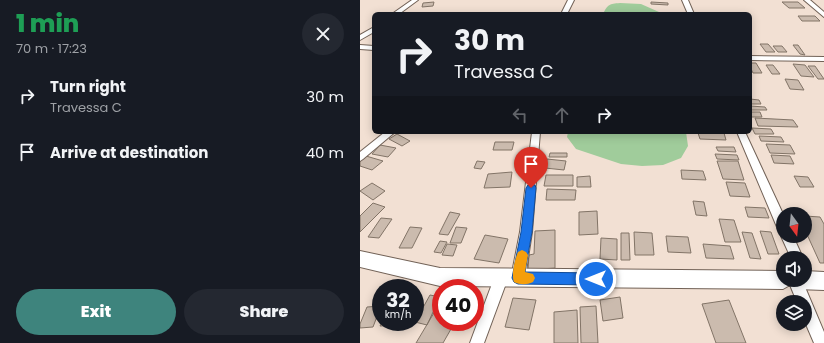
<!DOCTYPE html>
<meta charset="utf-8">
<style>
:root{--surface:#171b24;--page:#242831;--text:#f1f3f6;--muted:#9ea1a6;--accent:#3e847d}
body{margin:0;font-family:Poppins,sans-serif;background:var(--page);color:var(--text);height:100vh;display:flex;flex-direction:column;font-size:15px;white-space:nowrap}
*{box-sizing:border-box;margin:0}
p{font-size:13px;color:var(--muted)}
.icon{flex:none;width:22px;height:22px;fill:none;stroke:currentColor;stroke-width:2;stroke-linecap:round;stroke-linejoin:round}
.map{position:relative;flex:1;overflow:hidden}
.panel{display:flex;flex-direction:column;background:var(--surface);width:360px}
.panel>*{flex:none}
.guide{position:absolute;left:12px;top:12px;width:380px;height:122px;border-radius:6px;box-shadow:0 2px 10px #0003;background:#171b24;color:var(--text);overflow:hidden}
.needle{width:26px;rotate:165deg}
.tools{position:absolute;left:416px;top:207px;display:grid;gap:8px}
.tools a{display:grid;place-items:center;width:36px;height:36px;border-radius:50%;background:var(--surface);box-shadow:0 2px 10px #0003;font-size:20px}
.speed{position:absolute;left:12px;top:279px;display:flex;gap:8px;font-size:20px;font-weight:700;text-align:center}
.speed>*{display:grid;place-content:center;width:52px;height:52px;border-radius:50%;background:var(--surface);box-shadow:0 2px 10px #0003;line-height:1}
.speed small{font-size:10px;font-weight:400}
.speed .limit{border:6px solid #d22;background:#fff;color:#111}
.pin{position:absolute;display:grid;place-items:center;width:34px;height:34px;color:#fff;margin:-41px -17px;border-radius:50% 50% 50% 0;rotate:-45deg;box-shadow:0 0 4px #0007}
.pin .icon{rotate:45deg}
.me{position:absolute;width:44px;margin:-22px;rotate:270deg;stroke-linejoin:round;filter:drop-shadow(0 0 3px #0008)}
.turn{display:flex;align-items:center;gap:14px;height:84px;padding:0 16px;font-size:18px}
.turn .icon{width:52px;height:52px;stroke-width:2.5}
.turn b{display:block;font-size:28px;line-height:34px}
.lanes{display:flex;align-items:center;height:38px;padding:0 16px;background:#0003;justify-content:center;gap:20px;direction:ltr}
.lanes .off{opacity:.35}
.round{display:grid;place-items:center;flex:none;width:42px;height:42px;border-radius:21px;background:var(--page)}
.overview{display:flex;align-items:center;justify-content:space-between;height:68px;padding:0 16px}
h1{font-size:24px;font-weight:800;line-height:30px;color:#1e9e55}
.cta{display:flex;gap:8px;margin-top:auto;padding:8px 16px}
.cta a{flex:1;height:46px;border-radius:24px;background:var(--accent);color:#fff;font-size:16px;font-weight:800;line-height:46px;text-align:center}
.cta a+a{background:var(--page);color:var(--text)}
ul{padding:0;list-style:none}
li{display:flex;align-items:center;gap:12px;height:56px;padding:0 16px}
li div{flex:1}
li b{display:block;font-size:15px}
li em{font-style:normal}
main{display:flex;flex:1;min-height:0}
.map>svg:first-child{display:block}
</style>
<main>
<section class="panel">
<div class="overview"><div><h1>1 min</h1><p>70 m · 17:23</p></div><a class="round"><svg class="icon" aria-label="close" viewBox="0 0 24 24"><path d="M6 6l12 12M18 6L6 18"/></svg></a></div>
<ul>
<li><svg class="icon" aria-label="right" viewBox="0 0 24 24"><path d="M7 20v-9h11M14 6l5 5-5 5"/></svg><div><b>Turn right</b><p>Travessa C</p></div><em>30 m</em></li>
<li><svg class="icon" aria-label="arrive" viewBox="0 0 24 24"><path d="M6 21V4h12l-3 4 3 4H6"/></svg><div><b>Arrive at destination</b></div><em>40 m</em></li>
</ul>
<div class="cta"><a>Exit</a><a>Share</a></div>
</section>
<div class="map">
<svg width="464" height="343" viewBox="0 0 464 343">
<rect width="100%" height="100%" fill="#f2e0d3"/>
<path fill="#a0cc9b" d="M260 3 281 4 299 12 300 14H243C248 4 249 4 260 3Z
M208 132H326L328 146 321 158 303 165 282 166 261 164 216 149 207 137Z"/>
<path fill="#cbbbae" stroke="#827467" d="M74 2 73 6 62 7 63 3Z
M291 2 308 3V5L291 4Z
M422 2H438L445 8H429Z
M438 16H455L460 21H442Z
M400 44H408L415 52H406Z
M433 45H438L445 55 440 54Z
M413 46H422L427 52H418Z
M390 63H396L402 73H393L390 67Z
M433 64 445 65 454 77 441 76Z
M406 65H413L420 74H412Z
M448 66H455L464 79H458Z
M425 79 438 80 444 90 430 89Z
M390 99 399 100 401 104H390Z
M390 106 405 107 407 110H390Z
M390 112H400L402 117H390Z
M395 118 433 120 438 127 398 126Z
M392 128 411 129 414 134H395Z
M338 133H364L366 140 340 139Z
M37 134 50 141 42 146 29 139Z
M399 136 421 137 424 142 401 141Z
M135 142H154L152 150H133Z
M406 144 430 145 435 154 410 153Z
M20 145 36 148 28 157 12 154Z
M356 147H374L376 152 358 151Z
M190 153H207V157H189Z
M355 154 377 155 379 160 357 159Z
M411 155 430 156 434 164 414 163Z
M6 156 23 161 12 170 0 166V161Z
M187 159 206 161 204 170 185 168Z
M117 161 125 162 121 169 114 168Z
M357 161H378L384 180 363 179Z
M321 170 343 171 346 180 322 179Z
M152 172 150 187 124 188 128 174Z
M186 175H213V186H184Z
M230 176 231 187H217V177Z
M434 176 448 177 454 187H440Z
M366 182 385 183 390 197 370 196Z
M12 183 25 191 13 200 0 191Z
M187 189 216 190 215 200H186Z
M333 201 344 202 347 216 336 215Z
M13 203 25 207 0 232V216Z
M385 207 405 208 409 218 388 217Z
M237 211 238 234 219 235V212Z
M90 212 100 214 88 235 79 234Z
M445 216 460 217 464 224V263H460L445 230Z
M21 218 32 219 19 238 8 237Z
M359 219 374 220 381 242H365Z
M50 227 62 228 52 248H39Z
M96 227 107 228 101 243H90Z
M195 230V268L168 270 169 255 174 254 175 231Z
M400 231 411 232 419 254H408Z
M274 232 292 233 294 255H275Z
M382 232 392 233 401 259 390 258Z
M261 233H269L270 260H261Z
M125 235 148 239 139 263 114 259Z
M306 236 328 237 331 253 308 252Z
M241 238 257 239V260L240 259Z
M80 241 87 242 81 253 74 252Z
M87 244 97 245 93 256 82 255Z
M343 244 370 246 374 259 346 258Z
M70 295 80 297 67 325 55 322Z
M260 297 263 318 243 321 240 300Z
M153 298 176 300 169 330 145 327Z
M369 300 386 343H356L342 304Z
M81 301V322H95L83 343H56Z
M21 306 13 327 0 328V324L7 307Z
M236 306 238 343H221L220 307Z
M217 310 218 343H194V312Z
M22 322H38L37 325 20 326Z"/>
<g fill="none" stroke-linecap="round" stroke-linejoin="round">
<g stroke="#726257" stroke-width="2">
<path id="street" d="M52 0H58L39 14H32Z
M208 0H214L207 14H201Z
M322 0H328L334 14H328Z
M444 0H450L464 12V17Z
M14 27V32L0 40V35Z
M0 45 14 46V50L0 49Z
M390 56 464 57V61L390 60Z
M25 132H35L3 159 0 161V152Z
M172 132H180L172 232 165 278 163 283 158 285 153 283 151 278 160 232Z
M377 132H385L423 214V236H433L443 258H431L421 236 423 232 419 231 417 227Z
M141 271 146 273 148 278 124 343H110L136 273Z
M428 280H442L464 332V343H454L445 322V302H437Z"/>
</g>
<g stroke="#726257" stroke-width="2">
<path id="secondary" d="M0 251 80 268 423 271V280H445V271L464 272V290L437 289 430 285 423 289 80 286 0 267Z"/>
</g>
<use href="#street" fill="#fff" fill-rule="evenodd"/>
<use href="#secondary" fill="#fff" fill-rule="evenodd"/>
</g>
<path fill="#1a73e8" stroke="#114b97" d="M171 184 175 185 176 188 172 232 165 272 236 273 240 274 242 279 240 283 236 285 158 284 154 282 152 278 161 232 166 188 168 185Z"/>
<path fill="#f59e0b" d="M162 250 166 252 168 255 165 272 173 274 175 278 173 282C167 285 160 285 154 282 151 274 155 259 158 252Z"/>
</svg>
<div class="tools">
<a><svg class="needle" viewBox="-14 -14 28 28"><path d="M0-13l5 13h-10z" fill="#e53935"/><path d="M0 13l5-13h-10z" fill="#9ea1a6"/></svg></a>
<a><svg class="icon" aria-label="sound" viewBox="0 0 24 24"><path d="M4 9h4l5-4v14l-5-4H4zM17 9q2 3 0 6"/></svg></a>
<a><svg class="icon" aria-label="layers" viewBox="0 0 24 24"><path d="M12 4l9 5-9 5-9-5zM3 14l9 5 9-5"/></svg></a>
</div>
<div class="speed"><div>32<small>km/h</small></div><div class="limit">40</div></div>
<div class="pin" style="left:171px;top:188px;background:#d93025"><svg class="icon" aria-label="arrive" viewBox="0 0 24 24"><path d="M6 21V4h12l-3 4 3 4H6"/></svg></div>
<svg class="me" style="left:236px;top:279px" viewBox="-20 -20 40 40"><circle r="17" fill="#1a73e8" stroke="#fff" stroke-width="3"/><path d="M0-11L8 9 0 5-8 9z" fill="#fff"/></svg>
<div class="guide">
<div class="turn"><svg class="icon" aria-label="right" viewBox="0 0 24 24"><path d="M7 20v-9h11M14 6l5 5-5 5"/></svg><div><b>30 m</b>Travessa C</div></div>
<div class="lanes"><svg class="icon off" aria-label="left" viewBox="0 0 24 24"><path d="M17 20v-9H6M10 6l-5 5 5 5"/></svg><svg class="icon off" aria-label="ahead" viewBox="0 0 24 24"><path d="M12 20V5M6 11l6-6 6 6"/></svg><svg class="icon" aria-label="right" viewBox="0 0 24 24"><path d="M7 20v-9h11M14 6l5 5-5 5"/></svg></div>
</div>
</div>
</main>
